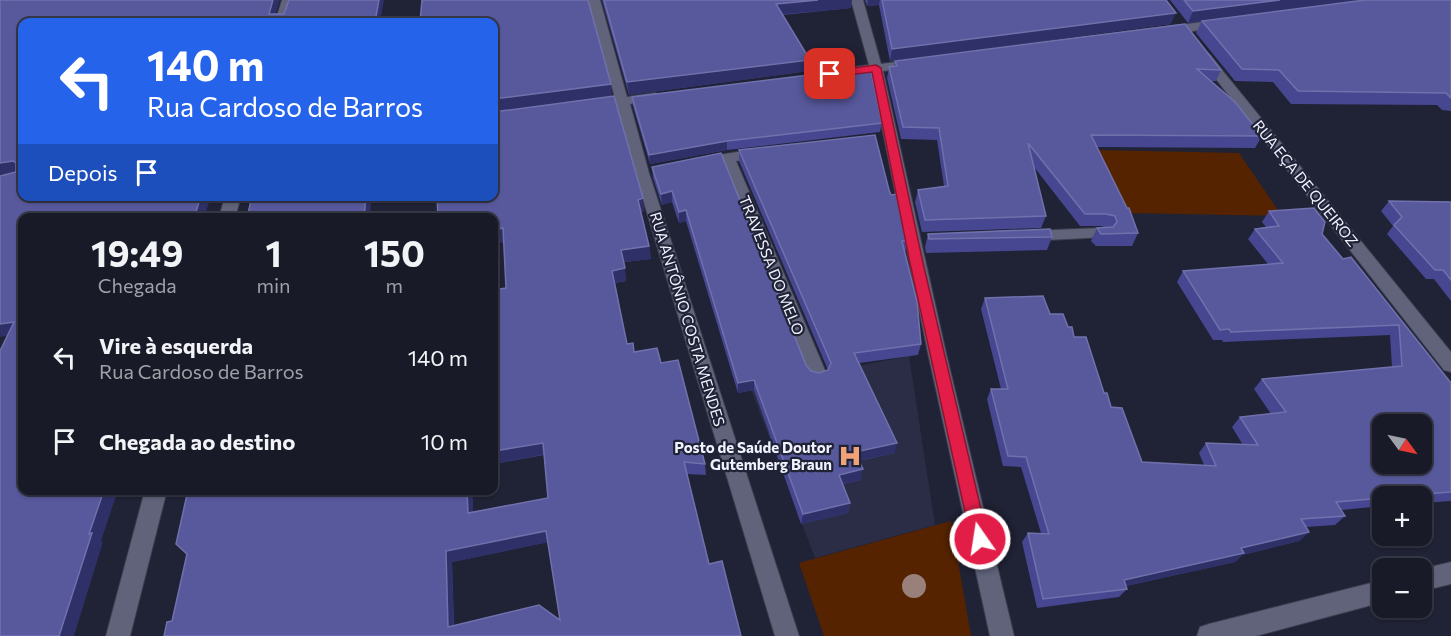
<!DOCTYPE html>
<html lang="pt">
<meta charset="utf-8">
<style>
:root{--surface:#181a28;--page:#212330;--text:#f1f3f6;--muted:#9fa1a8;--line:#363845}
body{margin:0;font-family:Commissioner,sans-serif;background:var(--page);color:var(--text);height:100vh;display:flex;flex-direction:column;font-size:22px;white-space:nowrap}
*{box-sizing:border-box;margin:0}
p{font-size:20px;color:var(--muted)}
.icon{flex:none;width:33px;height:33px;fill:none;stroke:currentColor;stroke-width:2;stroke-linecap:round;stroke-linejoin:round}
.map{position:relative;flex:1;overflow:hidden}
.side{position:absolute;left:18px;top:213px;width:480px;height:282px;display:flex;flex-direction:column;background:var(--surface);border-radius:12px;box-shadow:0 2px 4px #0004,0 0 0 2px var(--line)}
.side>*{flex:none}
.banner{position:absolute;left:18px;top:18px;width:480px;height:183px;border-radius:12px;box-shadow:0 2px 4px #0004,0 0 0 2px var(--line);background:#2563eb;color:#fff;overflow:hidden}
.needle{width:39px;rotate:123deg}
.controls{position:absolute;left:1372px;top:414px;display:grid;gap:12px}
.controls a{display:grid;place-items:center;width:60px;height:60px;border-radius:12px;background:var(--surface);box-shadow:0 2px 4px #0004,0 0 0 2px var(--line);font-size:30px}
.pin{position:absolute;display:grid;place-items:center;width:51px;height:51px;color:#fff;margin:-26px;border-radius:12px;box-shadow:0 3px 9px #0006}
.me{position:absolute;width:66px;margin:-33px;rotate:347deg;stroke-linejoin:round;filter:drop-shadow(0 0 4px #0008)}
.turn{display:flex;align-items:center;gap:21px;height:126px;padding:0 30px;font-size:27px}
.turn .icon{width:78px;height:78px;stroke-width:2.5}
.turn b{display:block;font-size:42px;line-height:51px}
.then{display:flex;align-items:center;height:57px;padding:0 30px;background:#0003;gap:12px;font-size:22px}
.eta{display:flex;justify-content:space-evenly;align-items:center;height:102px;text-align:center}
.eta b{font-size:36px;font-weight:700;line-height:42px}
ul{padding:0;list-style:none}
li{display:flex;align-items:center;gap:18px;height:84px;padding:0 30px}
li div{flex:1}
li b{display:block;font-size:22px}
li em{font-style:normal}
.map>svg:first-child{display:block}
</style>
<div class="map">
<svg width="1451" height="636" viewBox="0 0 1451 636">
<rect width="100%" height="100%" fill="#202235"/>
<path fill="#2a2d45" d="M909 356 935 525 815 558 750 387Z"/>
<path fill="#562300" d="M1095 150 1239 153 1282 216 1125 213Z
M951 521 971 636H824L799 563Z"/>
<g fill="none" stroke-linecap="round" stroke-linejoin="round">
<g stroke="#3c3e4e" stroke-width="2">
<path id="minor" d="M282 0H294L287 22H275Z
M588 0H600L627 97 655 93 662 97 655 101 630 104 649 173 799 636H775L635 173 617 106 593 109 586 105 593 101 615 98Z
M851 0H863L881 64 917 59 923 63 917 67 883 71 946 353 1014 636H990L928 353 871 73 823 79 817 75 823 71 869 65Z
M1224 19 1228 20V26L1165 35 1159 31 1165 27Z
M1205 53 1209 54 1451 352V372L1444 370 1201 60 1199 57Z
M763 148 768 149 770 152 768 155 736 161 827 375 824 380 817 382 810 380 807 375 722 163 698 166 691 162 693 159Z
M225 196H241L235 218H219Z
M1101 228 1107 229 1109 233 1107 237 1028 241 1022 240 1020 236 1022 232 1028 231Z
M145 490H167L130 636H106Z
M1451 562V584L1422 591V569Z
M1383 580V602L1256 636H1197L1200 627 1209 624Z"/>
</g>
<use href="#minor" fill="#60637a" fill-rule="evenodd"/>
</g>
<circle fill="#99807b" cx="914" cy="586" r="12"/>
<path fill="#464790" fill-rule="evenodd" d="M602 0H852L851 8 783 15 810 60 809 71 629 95Z
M865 0H1166L1171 24 890 61 879 5 867 6Z
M1170 0H1361L1188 23Z
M1451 0V111L1442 110 1437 105 1291 104 1273 82 1235 81 1196 33 1202 21Z
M494 22 612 96 508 110 644 211 641 212 649 246 651 259 624 262 626 281 615 283 627 344 634 352 661 363 705 464 706 475 687 474 709 564 741 636 172 621 187 555 176 544 188 490H472L473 512 548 498 544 455 494 464V290L506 288 504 242 494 243ZM548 542 560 620 454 626 452 562Z
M895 61 1221 70 1216 81H1211L1262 136 1255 148 1097 147 1138 233 1132 246H1096L1091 241 1097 228H1107L1101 226H1080L1034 167 1046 216 1041 228 922 232 915 202 918 190 944 186 937 140 901 139 887 78 889 67H894Z
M632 97 882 123 880 132 727 150 650 164 633 106Z
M739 150 889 190 908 241 905 252 921 344 918 355 859 363 895 453 859 461 861 480 843 484 850 503 848 513 801 524 754 390 738 393 686 221 679 223 672 202 662 205 653 178 652 167 811 371 819 373 828 370 739 161Z
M1389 201 1451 202V301L1434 279H1426L1387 234 1393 226 1381 211Z
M1269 211 1322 234 1451 383V502L1450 501 1422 503V496H1383V506L1341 510 1345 516 1335 525 1306 527 1309 532 1299 541 1242 555 1235 562 1126 586 1127 589 1119 597 1037 608 1022 542 1028 533H1041L1021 467 1003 466 987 399 991 389H1001L981 309 985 298 1050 314 1068 327 1142 462 1204 465 1199 453 1206 443 1243 445 1232 427 1240 417 1271 414 1254 389 1262 379 1392 367 1390 335 1223 342 1222 340H1213L1177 282 1183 271 1268 264 1248 239 1255 229 1266 227 1262 222Z
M928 234 1052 237 1047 250 926 253 925 247Z"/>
<path fill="#2f3067" d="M273 0H280L273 22 269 14Z
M379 0H384L380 22H375Z
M818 0H852L851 8 776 15V4Z
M868 0H880L879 5 867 6Z
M1280 0H1361L1188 23 1193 11Z
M1176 13 1171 24 890 61 892 49Z
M810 60 809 71 629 95 627 82Z
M611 84 612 96 494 112V113V99Z
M727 141V150L650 164 649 155Z
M13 161 22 172 0 175V163Z
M672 191V202L662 205 661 194Z
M201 196H211L204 218H194Z
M366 196H397L371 200 370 218H364Z
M643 198 644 211 639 212 638 200Z
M686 210V221L679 223V212Z
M503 228 506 241 494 243V230Z
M649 246 651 259 623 262 621 250Z
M625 268 626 281 614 283 612 271Z
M14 322 22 333 0 337V324Z
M754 380V390L738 393V383Z
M543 443 546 454 494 464V451Z
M897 443 895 453 853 462 855 452Z
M863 469 861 480 837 485 839 475Z
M104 490H118L101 541 103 542 74 636H59L89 534Z
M467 490H472L474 525 468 513Z
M850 503 848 513 801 524 803 514Z
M546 531 550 542 452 562 454 636 448 627 446 551Z
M1309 532 1299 541 1242 555 1235 562 1117 588 1124 580 1241 548Z"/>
<path fill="#58599c" stroke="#7071ac" stroke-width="1.5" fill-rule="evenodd" d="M0 0H273L269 14H284L289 0H379L375 22H22V196H201L194 218H22V490H104L89 534 92 533 59 636H0V351L14 322 0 324V176L16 172V163L13 161 0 163Z
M422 0H588L611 84 494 99V22H420Z
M604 0H818L776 4 810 60 627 82Z
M882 0H1166L1176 13 892 49Z
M1184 0H1280L1193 11Z
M1365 0H1451V98L1446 93 1298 91 1279 70 1242 69 1202 21Z
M1185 24 1221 70 1197 69 1235 102 1262 136 1091 135 1127 208H1129L1138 233 1101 234 1097 228 1113 227 1117 222 1115 216 1106 214H1085L1028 143 1046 216 925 220 918 190 948 186 939 128 903 127 889 67 897 66 895 61Z
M871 71 882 123 727 141 649 155 632 97 825 73Z
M614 96 643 198 638 200 649 246 621 250 625 268 612 271 627 344 633 343 634 352 657 348 661 363 678 360 705 464 684 462 709 564 722 561 741 636H164L167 622 172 621 187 554 176 544 188 490H467L468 513 548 498 543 443 494 451V290L506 288 503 228 494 230V218H438L437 196H494V112ZM546 531 560 620 539 605 448 627 446 551Z
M875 135 889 190 891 195 898 194 908 241H902L917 302 921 344 854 353 897 443 855 452 863 469 839 475 850 503 803 514 754 380 738 383 686 210 679 212 672 191 661 194 652 167 721 153 806 365 811 371 819 373 828 370 831 363 739 150Z
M252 196H366L364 218H247Z
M1389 201 1451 202V280L1443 270H1435L1394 225 1402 217Z
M1314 208 1325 222 1322 234 1343 259 1351 257 1451 383V492L1398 496H1383V498L1336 502 1345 516 1301 519 1309 532 1241 548 1244 553 1124 580 1127 589 1043 599 1028 533 1049 534 1026 457 1008 456 991 389H1008L985 298 1043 296 1050 314H1063L1068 327H1072L1074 337H1086L1104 393H1107L1111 407 1122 408 1142 462 1216 466 1206 443 1258 445 1240 417 1286 412 1262 379 1402 366 1399 325 1231 332 1229 329 1220 330 1183 271 1283 263 1255 229 1279 226 1269 211ZM1383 424H1422V464H1383Z
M1050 229 1052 237 929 239 928 234Z"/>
<path fill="#e11d48" stroke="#92132f" stroke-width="1.5" d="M876 65 881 68 923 263 988 539 986 544 980 547 974 544 971 539 910 263 872 72 830 77 825 74 830 71Z"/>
<defs>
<g id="hospital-bare" transform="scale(1.8)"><path d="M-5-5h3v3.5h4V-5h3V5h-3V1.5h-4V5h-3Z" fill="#f0a278" stroke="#202235" stroke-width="2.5" paint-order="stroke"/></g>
</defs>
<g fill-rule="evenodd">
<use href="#hospital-bare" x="850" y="456"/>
</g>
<g text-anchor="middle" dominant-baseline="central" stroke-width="4.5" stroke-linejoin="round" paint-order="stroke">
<g font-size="15" fill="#eff2ff" stroke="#202235">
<text transform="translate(1306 183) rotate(51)">RUA EÇA DE QUEIROZ</text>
<text transform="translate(772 265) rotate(68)">TRAVESSA DO MELO</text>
<text transform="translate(688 319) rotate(73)">RUA ANTÔNIO COSTA MENDES</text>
</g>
<g font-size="15" font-weight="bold" fill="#eff2ff" stroke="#202235" text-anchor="end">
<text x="832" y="447">Posto de Saúde Doutor<tspan x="832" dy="17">Gutemberg Braun</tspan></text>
</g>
</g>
</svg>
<div class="controls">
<a><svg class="needle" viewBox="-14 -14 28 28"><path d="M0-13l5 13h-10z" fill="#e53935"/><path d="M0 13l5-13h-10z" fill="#9fa1a8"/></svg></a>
<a>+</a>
<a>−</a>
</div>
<div class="pin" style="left:830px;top:74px;background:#d93025"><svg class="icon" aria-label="arrive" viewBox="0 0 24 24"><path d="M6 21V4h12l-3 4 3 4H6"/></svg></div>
<svg class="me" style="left:980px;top:539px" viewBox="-20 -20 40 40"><circle r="17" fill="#e11d48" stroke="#fff" stroke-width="3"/><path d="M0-11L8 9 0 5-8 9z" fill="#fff"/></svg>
<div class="banner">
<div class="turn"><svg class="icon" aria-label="left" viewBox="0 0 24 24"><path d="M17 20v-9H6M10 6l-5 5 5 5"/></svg><div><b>140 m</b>Rua Cardoso de Barros</div></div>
<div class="then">Depois<svg class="icon" aria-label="arrive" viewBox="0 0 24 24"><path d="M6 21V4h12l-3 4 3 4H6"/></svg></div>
</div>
<section class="side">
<div class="eta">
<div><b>19:49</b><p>Chegada</p></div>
<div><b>1</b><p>min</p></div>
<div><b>150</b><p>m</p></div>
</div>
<ul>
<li><svg class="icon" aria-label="left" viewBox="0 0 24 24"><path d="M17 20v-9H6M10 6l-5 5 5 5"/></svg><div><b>Vire à esquerda</b><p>Rua Cardoso de Barros</p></div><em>140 m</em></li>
<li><svg class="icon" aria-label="arrive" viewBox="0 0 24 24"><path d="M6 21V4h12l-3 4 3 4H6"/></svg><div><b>Chegada ao destino</b></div><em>10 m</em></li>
</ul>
</section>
</div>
